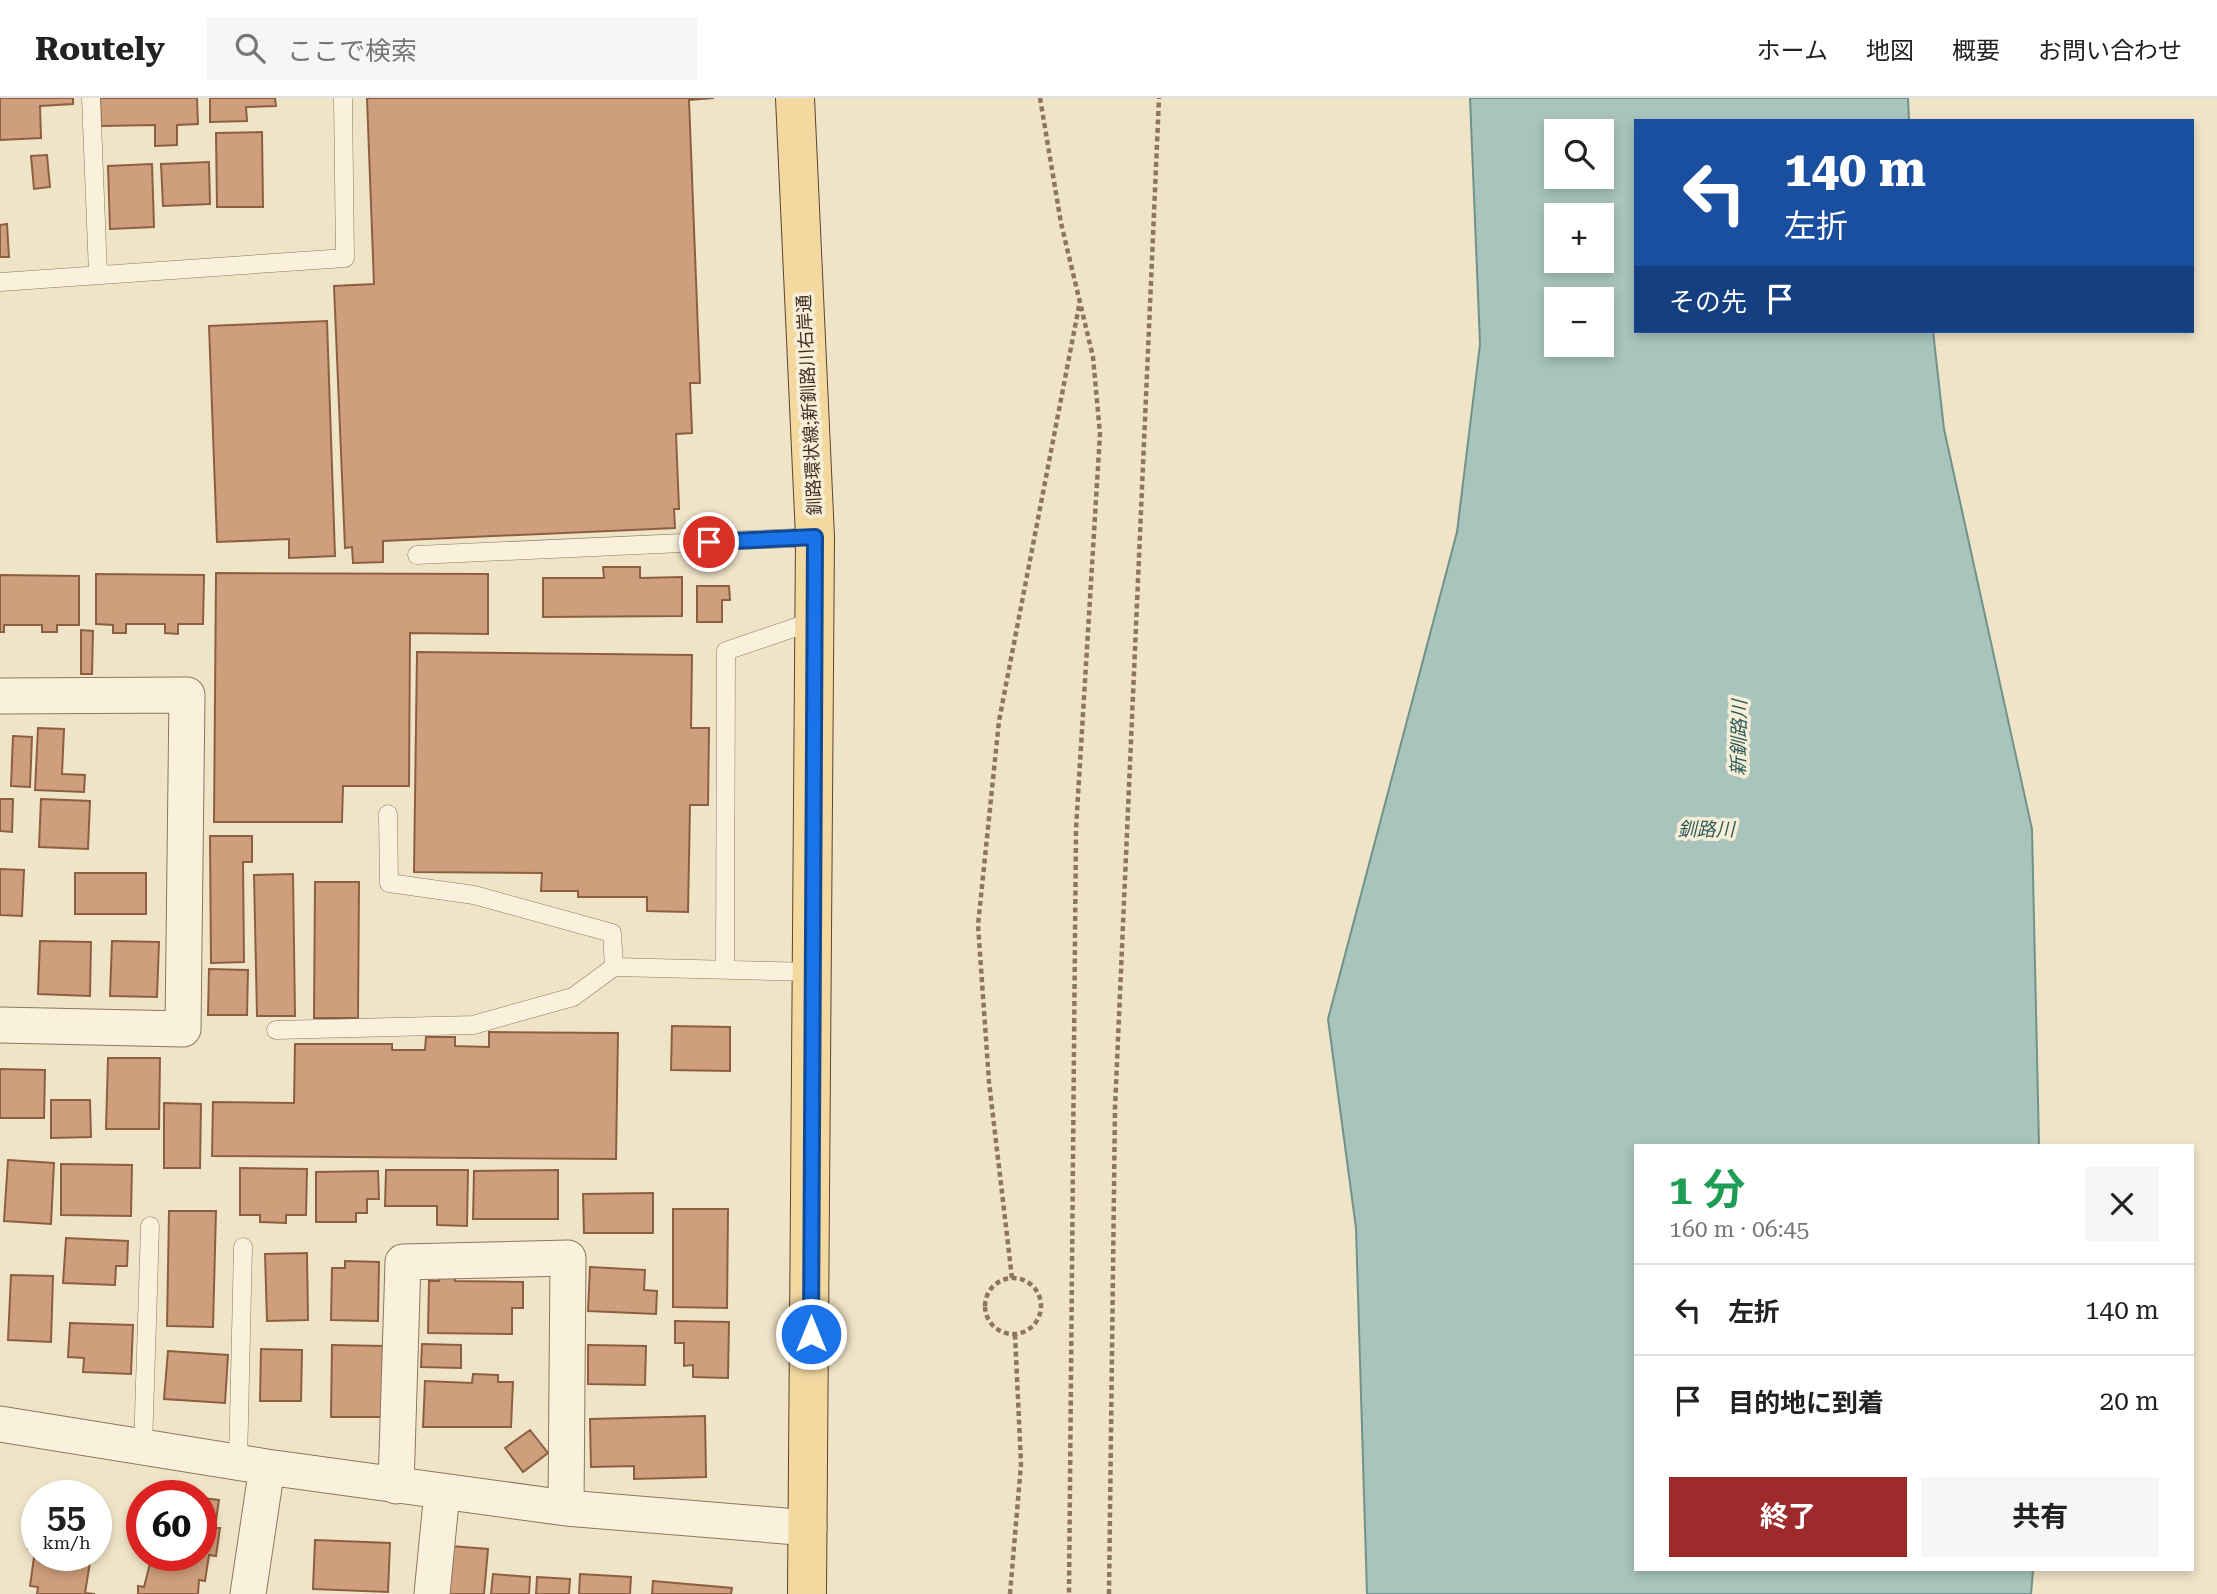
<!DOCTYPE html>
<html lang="ja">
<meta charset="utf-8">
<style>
:root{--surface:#fff;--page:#f6f6f6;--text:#222;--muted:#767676;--line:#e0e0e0;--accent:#9e2a2b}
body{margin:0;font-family:"Roboto Serif","Noto Sans JP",serif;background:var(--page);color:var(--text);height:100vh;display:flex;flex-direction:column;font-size:26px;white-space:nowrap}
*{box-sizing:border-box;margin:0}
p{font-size:23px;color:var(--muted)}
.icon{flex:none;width:38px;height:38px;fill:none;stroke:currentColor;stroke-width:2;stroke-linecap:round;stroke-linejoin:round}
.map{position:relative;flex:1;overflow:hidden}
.sheet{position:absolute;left:1634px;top:1046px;width:560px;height:427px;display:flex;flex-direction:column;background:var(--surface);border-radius:0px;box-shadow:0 4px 10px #0003}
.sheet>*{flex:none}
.top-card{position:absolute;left:1634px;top:21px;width:560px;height:214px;border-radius:0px;box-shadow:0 4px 10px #0003;background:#1a4fa0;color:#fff;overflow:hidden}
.tools{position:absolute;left:1544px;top:21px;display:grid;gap:14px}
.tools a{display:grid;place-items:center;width:70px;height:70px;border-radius:0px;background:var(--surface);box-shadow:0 4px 10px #0003;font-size:35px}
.speed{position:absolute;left:21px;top:1382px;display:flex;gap:14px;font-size:35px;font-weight:700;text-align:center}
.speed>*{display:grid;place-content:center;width:91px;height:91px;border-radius:50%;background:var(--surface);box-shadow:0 4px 10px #0003;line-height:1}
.speed small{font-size:18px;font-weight:400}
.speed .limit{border:10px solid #d22;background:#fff;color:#111}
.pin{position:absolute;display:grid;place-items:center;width:60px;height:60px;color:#fff;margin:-30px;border:4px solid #fff;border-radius:50%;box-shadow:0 2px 7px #0007}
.me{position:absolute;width:77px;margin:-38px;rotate:0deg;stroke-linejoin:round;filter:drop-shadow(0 0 5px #0008)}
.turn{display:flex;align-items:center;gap:24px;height:147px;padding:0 35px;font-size:32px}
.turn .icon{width:91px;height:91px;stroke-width:2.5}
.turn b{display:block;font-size:49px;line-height:60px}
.then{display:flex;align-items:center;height:66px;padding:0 35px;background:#0003;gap:14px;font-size:26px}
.round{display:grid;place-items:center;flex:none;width:74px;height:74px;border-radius:0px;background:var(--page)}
.summary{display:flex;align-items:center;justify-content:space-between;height:119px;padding:0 35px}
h1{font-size:42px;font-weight:700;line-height:52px;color:#1e9e55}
.button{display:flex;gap:14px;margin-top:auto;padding:14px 35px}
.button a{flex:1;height:80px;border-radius:0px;background:var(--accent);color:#fff;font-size:28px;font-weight:700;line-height:80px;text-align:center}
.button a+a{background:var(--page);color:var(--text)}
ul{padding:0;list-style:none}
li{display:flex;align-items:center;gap:21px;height:91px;padding:0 35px;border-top:2px solid var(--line)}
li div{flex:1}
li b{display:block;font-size:26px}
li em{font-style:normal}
header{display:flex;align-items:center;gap:42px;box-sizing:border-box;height:98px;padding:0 35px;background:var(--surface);border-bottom:2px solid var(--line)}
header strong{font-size:33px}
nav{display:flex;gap:38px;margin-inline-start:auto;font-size:24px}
.search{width:490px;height:63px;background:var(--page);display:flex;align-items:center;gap:18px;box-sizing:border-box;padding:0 24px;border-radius:0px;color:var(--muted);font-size:26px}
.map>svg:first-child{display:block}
</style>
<header>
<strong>Routely</strong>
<div class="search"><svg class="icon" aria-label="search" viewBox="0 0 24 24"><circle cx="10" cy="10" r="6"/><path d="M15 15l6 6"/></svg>ここで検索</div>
<nav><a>ホーム</a><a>地図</a><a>概要</a><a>お問い合わせ</a></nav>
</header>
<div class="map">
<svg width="2217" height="1496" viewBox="0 0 2217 1496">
<rect width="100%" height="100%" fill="#f0e4c8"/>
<path fill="#a9c4bc" stroke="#6f938a" stroke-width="2" fill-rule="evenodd" d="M1470 0H1908L1909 23H1636V233H1933L1944 331 2032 731 2039 1048H1636V1472H2033L2031 1496H1367L1356 1130 1328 921 1457 434 1480 246ZM1556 33H1601V79H1556ZM1556 117H1601V163H1556ZM1556 201H1601V247H1556Z"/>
<path fill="#cf9f7d" stroke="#8d5f41" stroke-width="2" d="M0 0H73V6L40 8 41 40 0 42Z
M100 0H197L198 26 177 27V47L155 48V27L101 28Z
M210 0H275L276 8 246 9 247 23 210 24Z
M367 0H714L689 2 700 285H690L692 335 676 336 679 411H674L675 430 383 443V464L353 465 352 449 345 450 334 188 374 186Z
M262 34 263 109H217L216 35Z
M47 57 50 89 34 91 31 58Z
M209 64 210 106 163 108 161 66Z
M152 66 154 129 110 131 108 68Z
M7 126 9 159H0V127Z
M327 223 335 458 289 460V441L217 444 209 228Z
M603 469H640V480L682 479V518L543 519V480H604Z
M216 475 488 476V536L410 535 409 688H343L342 724H214Z
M96 476 204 477 203 526H178V536L165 535V526H126V535H113V527L96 526Z
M0 477 79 478V527H57V534H42V527H4V534H0Z
M697 488H729L730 502H722V524H697Z
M81 532 93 533 92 576H81Z
M417 554 692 557 691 630H709L708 707H690L688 814 647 813V799H578V793H541L542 775 414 774Z
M38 630 64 631 62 676 85 677 84 694 35 692Z
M13 638 32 639 30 689 11 688Z
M0 701H13L12 734 0 733Z
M41 701 90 703 88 751 39 749Z
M210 738H252V764H243L244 864 211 865Z
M0 771 24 772 22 818 0 817Z
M75 775H146V816H75Z
M293 776 295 918H257L254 777Z
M315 784H359L358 920H314Z
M40 843 91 844 90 898 38 896Z
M112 843 159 844 157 899 110 898Z
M209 871 248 872 247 917H208Z
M672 928 730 929V973L671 972Z
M489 934 618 935 616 1061 212 1058 213 1004 294 1005 295 946H392V952H425L426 939H455V948L489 949Z
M108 960H160L159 1031H106Z
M0 971 45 972 44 1020H0Z
M51 1002H90L91 1039 51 1040Z
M164 1005 201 1006 200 1070H164Z
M8 1062 54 1065 51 1126 4 1123Z
M61 1066 132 1067 131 1118 61 1117Z
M240 1070 307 1071 306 1117H286V1125L260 1124V1117H240Z
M386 1072H468L467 1128 437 1127V1108H385Z
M558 1072V1121H473L474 1073Z
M378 1073 379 1101H367V1115H356V1124H316V1074Z
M653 1095V1135H584L583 1096Z
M673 1111H728L727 1210 673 1209Z
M169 1113H216L213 1229 167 1228Z
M66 1140 128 1143 127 1168H116L115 1187 63 1185Z
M307 1155 308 1222 267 1223 265 1156Z
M345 1163 379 1164 378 1223 331 1222 332 1170H345Z
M590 1169 645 1172 644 1192 657 1193 656 1216 588 1213Z
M11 1177 53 1178 51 1244 8 1242Z
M440 1177H455V1183L523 1184V1210H512V1236L428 1235 429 1183H439Z
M675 1223 729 1224 728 1280 693 1279V1267L684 1268V1245H675Z
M70 1225 133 1227 131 1276 83 1274 84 1260 68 1259Z
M422 1246 461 1247V1270L421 1269Z
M332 1247 383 1248 382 1319H331Z
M588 1247 646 1248 645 1287 588 1286Z
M261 1251 302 1252 301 1303H260Z
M168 1253 228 1257 225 1305 164 1301Z
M473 1276 498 1277V1284H513L511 1329H423L425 1283 472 1285Z
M705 1318 706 1379 634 1381V1368L591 1369 590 1321Z
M530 1332 548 1355 523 1374 505 1350Z
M201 1400 219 1402 215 1430H220L216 1458 209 1457 205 1483 199 1482 198 1496H138V1488L144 1489 152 1458H201Z
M35 1410 37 1458H91L85 1495 95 1496H37L38 1489 30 1488 35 1452 28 1451Z
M315 1442 390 1445 388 1494 313 1491Z
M451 1448 488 1451 484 1496H447Z
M493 1476 530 1479 529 1496H491Z
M580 1476 631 1479 630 1496H579Z
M537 1479 570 1481 569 1496H536Z
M653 1483 732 1490 731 1496H652Z"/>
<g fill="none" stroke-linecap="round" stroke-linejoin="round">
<g stroke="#8d765c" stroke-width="19">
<path id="lane" d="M91 0 98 175
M0 184 345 160 343 0
M417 457 815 439
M388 716 389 785 474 797 612 835 614 869
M725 871 726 553 814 523
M276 932 473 927 573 899 614 869 813 874
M143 1349 150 1128
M238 1365 243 1149"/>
</g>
<g stroke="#8d765c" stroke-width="37">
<path id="street" d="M0 598 187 597 183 931 0 927
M0 1326 267 1369 566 1410 809 1430
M396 1388 403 1164 568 1160 566 1410
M248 1496 267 1369
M432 1496 442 1394"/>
</g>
<g stroke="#5b4430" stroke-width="40">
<path id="primary" d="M795 0 815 439 807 1496"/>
</g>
<path stroke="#8d765c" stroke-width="4.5" stroke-dasharray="5 3.5" stroke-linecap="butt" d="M1040 0 1061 125 1093 259 1100 336 1076 731 1069 1496
M1012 1180 989 984 978 827 999 623 1079 208
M985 1208a28 28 0 1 1 56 0a28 28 0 1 1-56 0Z
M1010 1496 1021 1366 1015 1236
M1109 1496 1115 1010 1159 0"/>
<use href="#lane" stroke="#faf1dc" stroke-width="18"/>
<use href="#street" stroke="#faf1dc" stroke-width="35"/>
<use href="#primary" stroke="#f3d9a0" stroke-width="38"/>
</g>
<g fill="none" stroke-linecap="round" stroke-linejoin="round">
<g stroke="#114b97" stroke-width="18">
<path id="route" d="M709 444 815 439 811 1236"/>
</g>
<use href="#route" stroke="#1a73e8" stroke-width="12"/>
</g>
<g text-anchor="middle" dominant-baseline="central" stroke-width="7" stroke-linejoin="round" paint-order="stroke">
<g font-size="18" fill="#3d2e20" stroke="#f7eed8">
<text transform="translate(809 307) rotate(-93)">釧路環状線;新釧路川右岸通</text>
</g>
<g font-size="19" font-style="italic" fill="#2f5d5a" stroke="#f7eed8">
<text transform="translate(1739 640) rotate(-89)">新釧路川</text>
<text x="1706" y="731">釧路川</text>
</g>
</g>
</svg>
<div class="tools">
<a><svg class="icon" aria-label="search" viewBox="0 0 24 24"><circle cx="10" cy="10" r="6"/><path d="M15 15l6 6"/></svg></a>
<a>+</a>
<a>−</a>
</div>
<div class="speed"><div>55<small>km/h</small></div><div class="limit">60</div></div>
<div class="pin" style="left:709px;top:444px;background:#d93025"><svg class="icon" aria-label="arrive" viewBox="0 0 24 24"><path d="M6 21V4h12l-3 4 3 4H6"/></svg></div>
<svg class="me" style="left:811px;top:1236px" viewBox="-20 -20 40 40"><circle r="17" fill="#1a73e8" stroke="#fff" stroke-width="3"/><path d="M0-11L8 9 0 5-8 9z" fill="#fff"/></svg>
<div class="top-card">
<div class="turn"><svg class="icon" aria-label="left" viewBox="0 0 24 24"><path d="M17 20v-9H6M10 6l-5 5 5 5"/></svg><div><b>140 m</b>左折</div></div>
<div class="then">その先<svg class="icon" aria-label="arrive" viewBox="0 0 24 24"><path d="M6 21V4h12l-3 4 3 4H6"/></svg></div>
</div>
<section class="sheet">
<div class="summary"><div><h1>1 分</h1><p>160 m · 06:45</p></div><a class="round"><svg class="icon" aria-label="close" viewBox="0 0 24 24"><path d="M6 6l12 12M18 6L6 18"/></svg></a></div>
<ul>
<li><svg class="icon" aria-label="left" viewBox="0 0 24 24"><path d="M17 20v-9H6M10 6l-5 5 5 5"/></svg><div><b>左折</b></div><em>140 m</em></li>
<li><svg class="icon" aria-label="arrive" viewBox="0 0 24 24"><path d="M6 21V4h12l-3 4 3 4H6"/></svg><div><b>目的地に到着</b></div><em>20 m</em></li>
</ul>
<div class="button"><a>終了</a><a>共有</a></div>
</section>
</div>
